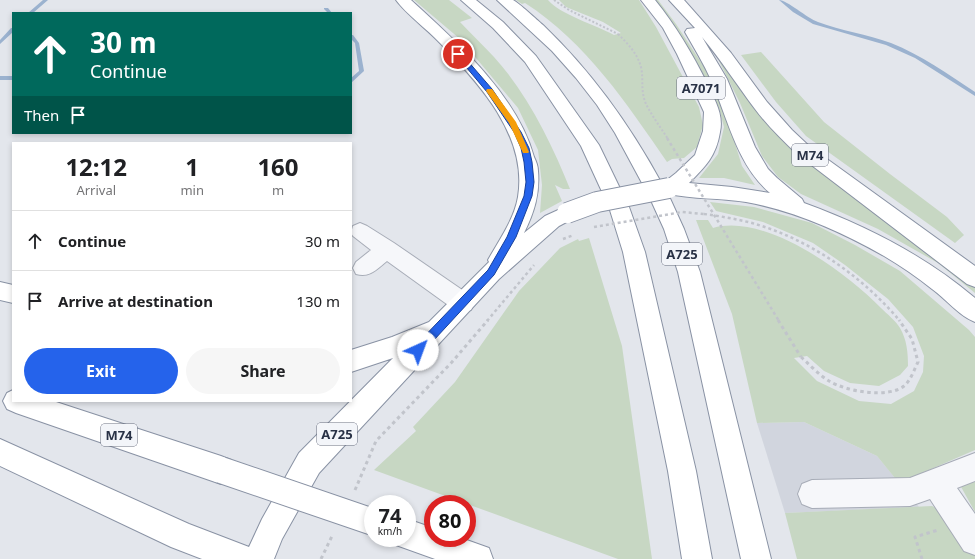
<!DOCTYPE html>
<style>
:root{--surface:#fff;--page:#f6f6f6;--text:#202124;--muted:#757577;--line:#e0e0e0;--accent:#2563eb}
body{margin:0;font-family:"Noto Sans",sans-serif;background:var(--page);color:var(--text);height:100vh;display:flex;flex-direction:column;font-size:15px;white-space:nowrap}
*{box-sizing:border-box;margin:0}
p{font-size:13px;color:var(--muted)}
.icon{flex:none;width:22px;height:22px;fill:none;stroke:currentColor;stroke-width:2;stroke-linecap:round;stroke-linejoin:round}
.map{position:relative;flex:1;overflow:hidden}
.drawer{position:absolute;left:12px;top:142px;width:340px;height:260px;display:flex;flex-direction:column;background:var(--surface);border-radius:0px;box-shadow:0 2px 6px #0003}
.drawer>*{flex:none}
.banner{position:absolute;left:12px;top:12px;width:340px;height:122px;border-radius:0px;box-shadow:0 2px 6px #0003;background:#00695c;color:#fff;overflow:hidden}
.speed{position:absolute;left:364px;top:495px;display:flex;gap:8px;font-size:20px;font-weight:700;text-align:center}
.speed>*{display:grid;place-content:center;width:52px;height:52px;border-radius:50%;background:var(--surface);box-shadow:0 2px 6px #0003;line-height:1}
.speed small{font-size:10px;font-weight:400}
.speed .limit{border:6px solid #d22;background:#fff;color:#111}
.pin{position:absolute;display:grid;place-items:center;width:34px;height:34px;color:#fff;margin:-17px;border:2px solid #fff;border-radius:50%;box-shadow:0 1px 4px #0007}
.me{position:absolute;width:44px;margin:-22px;rotate:43deg;stroke-linejoin:round;filter:drop-shadow(0 0 3px #0008)}
.turn{display:flex;align-items:center;gap:14px;height:84px;padding:0 12px;font-size:18px}
.turn .icon{width:52px;height:52px;stroke-width:2.5}
.turn b{display:block;font-size:28px;line-height:34px}
.then{display:flex;align-items:center;height:38px;padding:0 12px;background:#0003;gap:8px;font-size:15px}
.eta{display:flex;justify-content:space-evenly;align-items:center;height:68px;text-align:center}
.eta b{font-size:24px;font-weight:700;line-height:28px}
.action{display:flex;gap:8px;margin-top:auto;padding:8px 12px}
.action a{flex:1;height:46px;border-radius:24px;background:var(--accent);color:#fff;font-size:16px;font-weight:700;line-height:46px;text-align:center}
.action a+a{background:var(--page);color:var(--text)}
ul{padding:0;list-style:none}
li{display:flex;align-items:center;gap:12px;height:60px;padding:0 12px;border-top:1px solid var(--line)}
li div{flex:1}
li b{display:block;font-size:15px}
li em{font-style:normal}
.map>svg:first-child{display:block}
</style>
<div class="map">
<svg width="975" height="559" viewBox="0 0 975 559">
<rect width="100%" height="100%" fill="#e3e6ec"/>
<path fill="#d1d5de" d="M804 422 877 456 919 507 785 513 757 423Z"/>
<path fill="#c7d7c3" d="M414 0H449L472 18 460 22C471 34 483 45 494 57 527 93 552 144 570 189H563L555 185 562 201 540 213 542 185 538 150 518 108 460 39Z
M516 0H548C559 14 596 25 614 35L621 33 603 22 566 7 559 0H639L656 27 699 107 703 125 697 147 684 158 672 159 667 162C627 104 586 42 525 3L522 4Z
M654 0H658L676 24 708 73 725 111 742 166 755 185 724 178H699L718 154 724 127 719 108 705 77 687 45 669 17Z
M761 52 824 122 890 174 947 217 964 235 955 243 806 136 776 102 741 55Z
M719 61H725L771 127 801 158 945 261 975 285V293L938 263 878 229 801 194 778 177 762 156 740 103Z
M710 202 754 207 812 223 855 245 900 271 969 330 975 337V450L899 483 877 456 804 422 757 423 732 314 696 220H708L713 228C766 213 846 272 881 308 887 314 896 321 900 328 907 340 908 353 908 366L900 375 879 386 850 383 824 371 807 356 794 358 817 381 859 401 891 404 914 391 923 372 924 356 913 327 888 299 845 265 813 243 763 222 716 211Z
M589 238 622 346 652 559H618L374 470 416 431 413 427 455 382 519 291 560 248 578 239 579 241Z
M975 475V512L960 485Z
M932 506 942 511 975 545V559H797L785 513Z"/>
<g fill="none" stroke-linecap="round" stroke-linejoin="round">
<path fill="#9bb2cf" fill-rule="evenodd" d="M43 0H48L33 13H28Z
M779 0C787 0 807 18 818 22 841 31 867 34 891 43 921 55 948 74 975 92V96L915 58 886 45 813 24 793 12Z
M324 8H328L332 13H328L324 9Z
M11 28H13V32L0 44V40Z
M351 35H353L359 43 364 71 351 83V78L359 71 355 43 351 39Z
M0 76H13V80H0Z"/>
<g stroke="#a7acb7" stroke-width="2">
<path id="minor" d="M360 223 367 226 394 243 471 296 474 303 471 310 463 312 455 310 387 261C377 269 370 278 356 274L353 268 356 262 371 250 353 236 351 233 353 226Z
M975 453V481L957 488 975 514V555L964 551 930 499 910 506 812 508 802 504 798 494 802 484 812 480 910 478Z"/>
</g>
<g stroke="#8992a4" stroke-width="2">
<path id="highway" d="M396 0H411C457 42 517 95 534 157 536 161 538 166 538 171 540 194 534 213 524 233L545 216 567 206 574 208 577 213 574 218 559 226 499 279 319 473 282 539 274 559H202L171 547 0 466V439L189 524 249 547 262 519 299 453 393 358 351 372V350L392 337 429 322 489 262 488 260C499 240 514 220 518 197 528 136 479 83 440 43 427 29 406 14 396 0Z
M461 0H476L503 22 536 56 599 145 629 207 645 252 696 471 712 559H682L668 471 623 252 609 207 581 146 525 62 493 28Z
M497 0C501 0 509 0 513 0 519 3 537 20 543 25 592 72 630 125 662 184L676 173 695 155 703 131 704 112 677 54 663 28 641 0H655C676 26 692 53 707 83 714 99 724 114 720 132 716 156 706 166 689 183L732 187 770 193C737 165 728 119 711 80 704 64 694 48 685 32L687 29 695 28 669 0H684L731 53 767 102 792 130 809 146 975 266V287L967 284 797 154C782 140 767 125 755 109 737 85 721 60 702 37L727 79 755 147 768 169 777 178 802 199 804 203C867 226 924 255 975 298V322C959 316 946 299 932 289 917 277 901 266 884 256 842 232 795 211 746 202 720 198 693 199 668 194L684 229 700 272 771 559H741L678 272 664 229 649 196 615 133 597 105 576 78 552 51Z
M0 282 13 285V303L0 300Z
M13 390V401H53L221 456 231 460 235 470 231 480 221 484 16 413 7 409 3 401 7 393Z
M407 519 433 528V538H461L489 548 493 559H435L396 545 394 538H407Z"/>
</g>
<path stroke="#c1c4cb" stroke-width="2" stroke-dasharray="2 2" stroke-linecap="butt" d="M554 0 569 10 618 34"/>
<path stroke="#c1c4cb" stroke-width="2.5" stroke-dasharray="3 3" stroke-linecap="butt" d="M704 214C720 216 736 219 752 223 809 239 862 276 900 321
M563 239 574 235
M487 321 534 265"/>
<path stroke="#c1c4cb" stroke-width="3" stroke-dasharray="3.5 3.5" stroke-linecap="butt" d="M801 357C810 365 819 375 829 381 845 391 888 399 904 386 911 380 914 370 918 362L912 339 899 320
M355 490 376 441 452 362 488 320
M321 559 333 534
M922 559 915 537 938 530"/>
<use href="#minor" fill="#f6f7fa" fill-rule="evenodd"/>
<use href="#highway" fill="#fff" fill-rule="evenodd"/>
<g stroke="#8992a4" stroke-width="22" stroke-linecap="butt">
<path id="highway-bridge-far1" d="M567 213 597 202 669 188"/>
</g>
<g stroke="#8992a4" stroke-width="28" stroke-linecap="butt">
<path id="highway-bridge" d="M221 470 373 522"/>
</g>
<path stroke="#c1c4cb" stroke-width="2" stroke-dasharray="2 2" stroke-linecap="butt" d="M618 34C628 44 637 53 641 67 644 80 640 90 646 104 652 116 661 128 668 139"/>
<path stroke="#c1c4cb" stroke-width="2.5" stroke-dasharray="3 3" stroke-linecap="butt" d="M667 138 779 321
M594 227 682 212 704 214"/>
<path stroke="#c1c4cb" stroke-width="3" stroke-dasharray="3.5 3.5" stroke-linecap="butt" d="M778 320 801 357"/>
<use href="#highway-bridge-far1" stroke="#fff" stroke-width="20"/>
<use href="#highway-bridge" stroke="#fff" stroke-width="26"/>
</g>
<path fill="#2563eb" stroke="#184099" d="M456 52H460L492 89 521 132 529 148 532 162 534 182 532 196 516 237 494 275 422 353 418 354 415 353 413 350 415 346 488 270 507 237 524 196 526 182 524 162 521 148 514 132 487 92 456 55Z"/>
<path fill="#f59e0b" d="M487 89H492L516 122 529 152 528 153H523L509 123 486 91Z"/>
<g text-anchor="middle" dominant-baseline="central" stroke-width="3.5" stroke-linejoin="round" paint-order="stroke">
<g fill="#f3f5f9" stroke="#666c7c" stroke-width="1">
<rect x="677" y="77" width="48" height="22" rx="3"/>
<rect x="792" y="144" width="36" height="22" rx="3"/>
<rect x="662" y="243" width="40" height="22" rx="3"/>
<rect x="317" y="423" width="40" height="22" rx="3"/>
<rect x="101" y="424" width="36" height="22" rx="3"/>
</g>
<g font-size="13" font-weight="bold" fill="#293246">
<text x="701" y="88">A7071</text>
<text x="810" y="155">M74</text>
<text x="682" y="254">A725</text>
<text x="337" y="434">A725</text>
<text x="119" y="435">M74</text>
</g>
</g>
</svg>
<div class="speed"><div>74<small>km/h</small></div><div class="limit">80</div></div>
<div class="pin" style="left:458px;top:54px;background:#d93025"><svg class="icon" aria-label="arrive" viewBox="0 0 24 24"><path d="M6 21V4h12l-3 4 3 4H6"/></svg></div>
<svg class="me" style="left:418px;top:350px" viewBox="-20 -20 40 40"><circle r="19" fill="#fff"/><path d="M0-13L10 11 0 6-10 11z" fill="#2563eb"/></svg>
<div class="banner">
<div class="turn"><svg class="icon" aria-label="ahead" viewBox="0 0 24 24"><path d="M12 20V5M6 11l6-6 6 6"/></svg><div><b>30 m</b>Continue</div></div>
<div class="then">Then<svg class="icon" aria-label="arrive" viewBox="0 0 24 24"><path d="M6 21V4h12l-3 4 3 4H6"/></svg></div>
</div>
<section class="drawer">
<div class="eta">
<div><b>12:12</b><p>Arrival</p></div>
<div><b>1</b><p>min</p></div>
<div><b>160</b><p>m</p></div>
</div>
<ul>
<li><svg class="icon" aria-label="ahead" viewBox="0 0 24 24"><path d="M12 20V5M6 11l6-6 6 6"/></svg><div><b>Continue</b></div><em>30 m</em></li>
<li><svg class="icon" aria-label="arrive" viewBox="0 0 24 24"><path d="M6 21V4h12l-3 4 3 4H6"/></svg><div><b>Arrive at destination</b></div><em>130 m</em></li>
</ul>
<div class="action"><a>Exit</a><a>Share</a></div>
</section>
</div>
